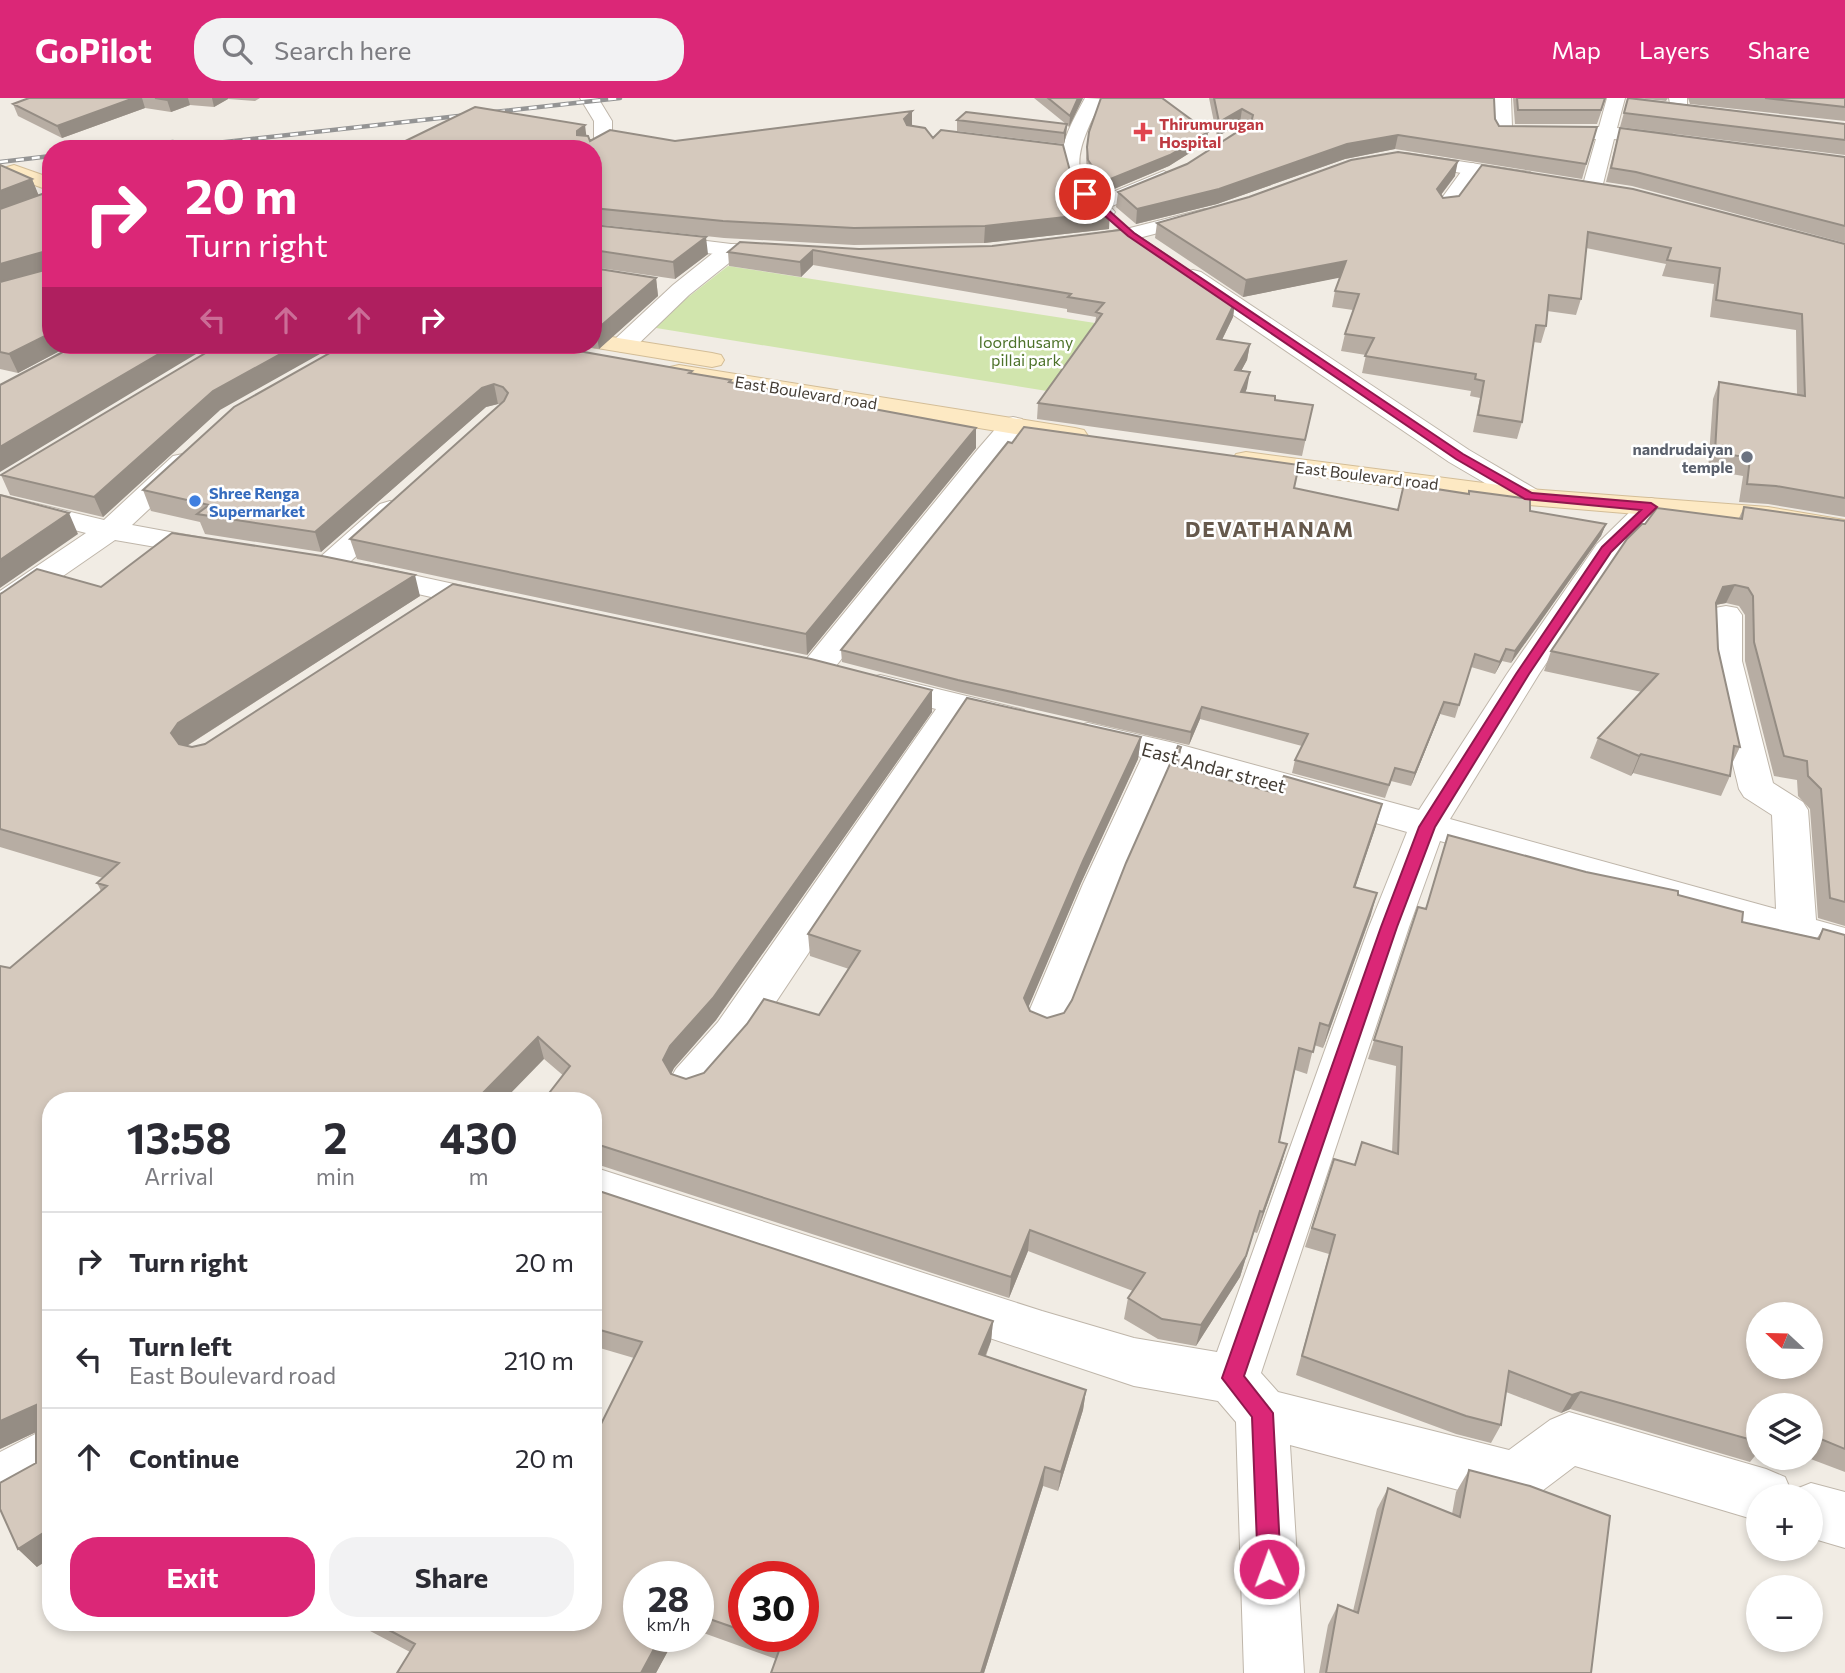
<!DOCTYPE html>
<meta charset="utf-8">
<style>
:root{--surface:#fff;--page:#f2f2f3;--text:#2b2b33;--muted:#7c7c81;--line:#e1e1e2;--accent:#db2777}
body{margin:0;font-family:Commissioner,sans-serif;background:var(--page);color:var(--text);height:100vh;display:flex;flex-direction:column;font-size:26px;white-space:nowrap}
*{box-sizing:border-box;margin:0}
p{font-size:23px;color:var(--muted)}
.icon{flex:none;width:38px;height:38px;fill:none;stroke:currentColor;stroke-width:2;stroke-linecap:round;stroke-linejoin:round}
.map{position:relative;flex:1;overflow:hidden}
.details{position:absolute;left:42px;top:994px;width:560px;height:539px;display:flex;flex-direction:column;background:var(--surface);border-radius:28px;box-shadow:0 4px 10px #0003}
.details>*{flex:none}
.banner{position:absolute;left:42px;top:42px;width:560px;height:214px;border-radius:28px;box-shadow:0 4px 10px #0003;background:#db2777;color:#fff;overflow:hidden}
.needle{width:46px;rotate:292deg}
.fabs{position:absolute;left:1746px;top:1204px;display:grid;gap:14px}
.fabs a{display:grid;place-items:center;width:77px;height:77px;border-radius:50%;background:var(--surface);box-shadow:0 4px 10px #0003;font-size:35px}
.speed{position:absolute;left:623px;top:1463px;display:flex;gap:14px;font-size:35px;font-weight:700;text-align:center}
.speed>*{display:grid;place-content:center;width:91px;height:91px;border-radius:50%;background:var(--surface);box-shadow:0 4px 10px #0003;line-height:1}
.speed small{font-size:18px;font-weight:400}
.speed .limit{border:10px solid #d22;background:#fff;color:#111}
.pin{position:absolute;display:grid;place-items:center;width:60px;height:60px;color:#fff;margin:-30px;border:4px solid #fff;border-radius:50%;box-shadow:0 2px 7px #0007}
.me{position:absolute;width:77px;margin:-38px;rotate:358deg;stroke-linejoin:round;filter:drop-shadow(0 0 5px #0008)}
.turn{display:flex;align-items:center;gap:24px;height:147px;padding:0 28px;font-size:32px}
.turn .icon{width:91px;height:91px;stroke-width:2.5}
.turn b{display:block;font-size:49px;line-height:60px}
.lanes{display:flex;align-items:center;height:66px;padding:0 28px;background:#0003;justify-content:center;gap:35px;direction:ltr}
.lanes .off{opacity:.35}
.eta{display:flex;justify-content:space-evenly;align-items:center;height:119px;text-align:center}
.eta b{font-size:42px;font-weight:700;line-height:49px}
.cta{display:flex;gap:14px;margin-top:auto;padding:14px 28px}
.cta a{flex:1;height:80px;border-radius:28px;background:var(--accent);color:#fff;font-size:28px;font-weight:700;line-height:80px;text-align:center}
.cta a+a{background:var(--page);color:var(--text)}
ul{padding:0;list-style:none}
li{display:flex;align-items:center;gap:21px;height:98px;padding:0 28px;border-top:2px solid var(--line)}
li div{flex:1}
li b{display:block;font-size:26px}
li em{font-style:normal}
header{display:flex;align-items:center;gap:42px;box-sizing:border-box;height:98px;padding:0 35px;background:var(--accent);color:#fff}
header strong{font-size:33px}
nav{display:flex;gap:38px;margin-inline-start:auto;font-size:24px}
.search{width:490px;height:63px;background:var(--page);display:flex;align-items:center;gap:18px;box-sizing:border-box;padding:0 24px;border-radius:28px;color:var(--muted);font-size:26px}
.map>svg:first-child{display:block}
</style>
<header>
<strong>GoPilot</strong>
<div class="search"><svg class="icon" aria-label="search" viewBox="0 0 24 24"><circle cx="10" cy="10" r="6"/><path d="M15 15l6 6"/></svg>Search here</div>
<nav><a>Map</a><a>Layers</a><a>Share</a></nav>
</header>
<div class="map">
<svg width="1845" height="1575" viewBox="0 0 1845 1575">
<rect width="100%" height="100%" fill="#f1ece4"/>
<path fill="#d1e5ad" d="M728 168 1095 225 1047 293 650 229Z"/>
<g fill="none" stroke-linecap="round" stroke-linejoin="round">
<g stroke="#bfb6aa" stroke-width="2">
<path id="minor" d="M1493 0H1511L1512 29H1599L1607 0H1625L1617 30 1672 36 1681 42 1672 48 1614 41 1602 90 1599 94H1585L1582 90 1596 41 1496 39 1494 35Z
M1669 0H1687V8L1725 12 1734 17 1725 22 1672 16Z
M1473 65 1483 71 1453 112H1439L1436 108 1439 104 1466 67Z
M1164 73 1174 79 1171 83 1105 111H1091L1088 107 1091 103Z
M731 146 739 147 742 152 739 157 689 197 632 252 623 254 614 252 611 247 614 242 673 187 723 147Z
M1013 319 1022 321 1026 327 1022 333 828 578 816 581 804 578 800 571 804 564 978 351 1004 321Z
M183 356 193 358 197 364 193 370 132 427 224 444 229 450 224 456 214 459 115 442 11 514 0 516V493L86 435 0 413V397L104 422 173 358Z
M1651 400 1661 403 1665 409 1618 458 1539 576 1450 721 1776 811 1772 717 1744 699 1739 691C1731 655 1696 538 1715 510L1726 508 1737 510 1742 517V563L1773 685 1803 704 1808 712 1816 822 1845 830V858L1440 743 1409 829 1261 1275 1278 1294 1509 1352 1550 1322 1569 1314 1766 1371 1785 1379 1791 1393 1811 1385 1845 1394V1450L1811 1440V1398H1759V1423L1575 1368 1534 1399 1515 1407 1290 1347 1304 1575H1244L1236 1324 1218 1303 1134 1288 593 1108V1069L1042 1213 1134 1240 1217 1254 1369 829 1407 734 1173 667 1121 786 1067 923 1061 934 1046 939 1031 934 1025 923 1083 786 1142 659 1076 644 1071 636 1076 628 1088 625 1174 645 1419 712 1507 576 1597 446 1641 403Z
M390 403 400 406 404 412 400 418 340 473 329 476 318 473 314 467 318 461 380 406Z
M367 467 504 497 508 504 504 511 493 513 356 482 352 476 356 470Z
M880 577 1024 612 1029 619 1024 626 1012 629 966 618 748 946 706 995 691 1000 676 995 669 983 676 971 718 924 936 611 868 594 863 587 868 580Z
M51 1328V1384L0 1411V1354Z"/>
</g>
<g stroke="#bfb6aa" stroke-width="2">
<path id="tertiary" d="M580 0H598L612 23V44L593 56V51H581L594 41V23Z
M1085 0 1102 1C1091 25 1068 62 1086 87 1094 98 1107 103 1115 114L1112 118C1100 122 1094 115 1084 107 1045 73 1064 38 1085 0Z
M1406 55 1530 74 1540 80 1530 86 1399 65 1396 61 1399 57Z
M1205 111 1212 113 1215 117 1212 121 1131 142 1083 150 1075 149 1072 144 1075 139 1130 130Z
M593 129 731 146 782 148 790 149 793 154 790 159 782 160 731 158 593 141Z
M1193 172 1201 174 1469 352 1539 393 1543 399 1539 405 1529 407 1519 405 1449 364 1185 184 1182 179 1185 174Z"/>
</g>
<g stroke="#d3bd97" stroke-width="2">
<path id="secondary" d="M14 67 51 80V93L7 77 4 73 7 69Z
M593 236 712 255 721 257 724 262 721 267 712 269 585 248 593 247Z
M679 267 1075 330 1084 332 1088 338 1084 344 1075 346 670 279 667 274 670 269Z
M1246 354 1529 391 1768 409 1845 422V440L1768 427 1529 407 1236 368 1232 362 1236 356Z"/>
</g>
<use href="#minor" fill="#fff" fill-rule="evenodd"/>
<use href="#tertiary" fill="#fff" fill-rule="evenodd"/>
<use href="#secondary" fill="#fde9c3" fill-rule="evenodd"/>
<g stroke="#949494" stroke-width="4.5">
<path id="rail" d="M116 51 173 44
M163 51 620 0
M0 64 51 58"/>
</g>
<use href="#rail" stroke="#fff" stroke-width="2.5" stroke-dasharray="8" stroke-linecap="butt"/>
</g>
<path fill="#b7ada3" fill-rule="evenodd" d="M29 0H260L255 3 228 1 214 9 190 7 171 14 145 10 62 40 18 18 13 6Z
M1034 0H1083L1069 29 1067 27 1066 37 1064 46 957 33V22L1066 26Z
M1209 0H1494L1495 21 1499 28 1597 29 1582 81 1395 51 1345 61 1217 106 1136 126 1116 109 1118 94 1187 66 1246 28 1240 25 1217 39Z
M1513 0H1606L1597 26H1515Z
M1628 0H1668L1666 3 1636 0 1845 26V57L1620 29Z
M1688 0H1845V23L1690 6Z
M912 13V28L933 40 1070 73 1109 131 984 145 854 147 724 140 593 126V51L586 38 590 43H675Z
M1620 30 1845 59V145L1632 88 1606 84Z
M1207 44 1169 68 1102 96 1087 73 1086 60 1087 49Z
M0 67 32 81 38 97 45 95 51 247H71L18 275 0 271Z
M1455 78 1441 97 1443 100 1845 146V419L1768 406 1739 404 1743 378 1708 372 1713 301 1719 284 1797 296 1796 232 1710 219 1714 186 1662 178 1666 166 1586 150 1581 201 1576 217 1547 213 1546 228 1541 245 1533 244 1522 324 1517 341 1473 334 1480 300 1470 298 1471 293 1362 275 1366 257 1341 253 1345 236 1353 212 1332 209 1335 193 1340 179 1243 199 1155 140 1157 125Z
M593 127 708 156 675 181 593 169Z
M859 151 1235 204 1233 219 1222 242 1250 246 1247 262 1241 273 1247 290 1245 295 1275 302 1313 307 1302 358 1037 321 1038 305 1095 226 1096 219 1067 214V211L813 167 801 179 729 168 728 154Z
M593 170 656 180 658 198 599 251 575 247H593Z
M578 253 692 273V275L731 282 732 285 976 350 807 557 357 461 350 441 501 306H498L486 309 321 454 205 436 200 424 151 413 143 392Z
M220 312 103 419 10 397 1 377Z
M1294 390 1398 412 1468 396 1469 393 1530 413 1606 426 1601 438 1511 565 1502 563 1495 576 1471 569 1455 620 1440 616 1411 688 1391 683 1385 700 1292 675 1295 662 1302 648 1200 621 1189 647 958 594 842 564 841 552Z
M1744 409 1845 423V828L1818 820 1810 711 1798 698 1797 682 1774 678 1745 563V517L1739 508 1726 505 1716 507 1718 551 1740 649 1731 668 1730 678 1721 698 1633 675 1631 678 1590 660 1598 640 1642 594 1544 573 1551 553 1645 426 1739 420Z
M101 489 420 498 187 648 192 649 932 592V614L716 922 674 970 671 976 686 981 704 975 819 917 849 871 810 858 808 836 1141 639 1138 661 1081 785 1028 909 1030 913 1047 920 1064 915 1072 902 1181 649 1179 668 1376 728 1355 789 1371 817 1323 950 1314 947 1307 976 1295 972 1279 1044 1287 1046 1281 1067 1257 1135 1254 1134 1240 1179 1196 1248 1158 1241 1124 1221 1128 1200 1133 1193 1028 1153 1009 1200 593 1065V1003L544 961 51 1003 37 1469 18 1451 36 1365V1334L0 1351 10 870 101 793 97 785 103 780 0 749V495Z
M1448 737 1586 774 1678 797 1742 824 1817 840 1823 831 1845 837V1374L1808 1360H1811V1307H1759V1353L1750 1364 1570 1311 1561 1315 1506 1294 1501 1327 1491 1345 1456 1336 1296 1277 1329 1156 1305 1149 1334 1061 1354 1067 1362 1044 1392 1054 1396 968 1368 961 1418 809 1426 811Z
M593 1091 993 1223 991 1243 986 1258 1086 1292 1083 1312 1058 1393 1043 1388 984 1575H771L776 1561 698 1533V1479H639V1538H676L656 1575H397L410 1554 353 1524H593V1342L634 1260 593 1248ZM744 1479H803V1538H744Z
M1469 1372 1591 1575H1319L1328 1527 1338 1507 1353 1513 1377 1411 1388 1390 1452 1416 1456 1394Z"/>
<path fill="#958d84" d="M134 0H142L145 10 62 40 57 28Z
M172 0H188L190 7 171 14 167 2Z
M212 0H228V1L214 9Z
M1078 0H1083L1069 29 1070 18Z
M1242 11 1240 25 1217 39 1219 24Z
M912 13V28L904 36V21Z
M1067 26 1066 37 1064 46V35Z
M585 27 587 43 577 37V33Z
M1208 34 1207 44 1169 68 1102 96 1103 84Z
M1398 37 1395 51 1345 61 1217 106 1136 126 1137 111 1347 46Z
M1458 63 1455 78 1434 106 1437 91Z
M32 81 39 98 0 113V93Z
M1110 114 1109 131 984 145 985 128Z
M706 139 708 156 675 181 673 164Z
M813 152V167L801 179 800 164Z
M46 153 51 171 0 185V166Z
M1346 163 1343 179 1243 199 1246 182Z
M656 180 658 198 599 251 596 232Z
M1235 204 1233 219 1215 256 1217 241Z
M51 235V247H71L18 275 9 256Z
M1250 246 1247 262 1233 288 1235 272Z
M174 247H211L0 374V349Z
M297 247H336L220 312 103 419 94 399 213 293Z
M1250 274 1247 290 1239 310 1241 294Z
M494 286 498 306 486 309 321 454 315 434 482 290Z
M976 330V350L807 557 806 536Z
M69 415 78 436 0 490V462Z
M1606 426 1601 438 1511 565 1515 553Z
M415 477 420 498 188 647 180 657 171 635 178 625Z
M1735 487 1726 505 1715 507 1723 489Z
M1506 551 1502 563 1495 576 1500 564Z
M932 592V614L716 922 674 970 667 984 663 962 670 948Z
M1444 604 1440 616 1411 688 1415 675Z
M1202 609 1200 621 1189 647 1191 634Z
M1141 639 1138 661 1081 785 1023 922 1024 900 1083 763Z
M1181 649 1178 671 1174 667Z
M1641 656 1633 675 1631 678 1639 658Z
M1382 706 1376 728 1348 811 1354 789Z
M1377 795 1371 817 1323 950 1329 928Z
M538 939 544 961 503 1003H475Z
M1287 1046 1281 1067 1257 1135 1263 1114Z
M1260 1113 1240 1179 1196 1248 1201 1227Z
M1030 1132 1028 1153 1009 1200 1011 1179Z
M993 1223 991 1243 978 1276 979 1256Z
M1086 1292 1083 1312 1058 1393 1061 1374Z
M1581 1294 1570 1311 1561 1315 1572 1297Z
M36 1307 51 1327 0 1351V1323Z
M1045 1369 1043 1388 984 1575H981Z
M51 1430V1460L37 1469 18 1451Z
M661 1538H676L656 1575H641Z"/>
<path fill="#d5c9bd" stroke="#958d84" stroke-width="2" fill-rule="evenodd" d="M29 0H134L57 28 13 6Z
M155 0H172L167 2Z
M1048 0H1078L1070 18Z
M1101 0H1162L1208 34 1170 57 1103 84 1088 62 1087 49 1089 34Z
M1214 0H1494L1495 21 1499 28 1597 29 1586 66 1398 37 1347 46 1219 91 1137 111 1118 94 1187 66 1251 25 1253 17 1242 11 1219 24Z
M1517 0H1605L1601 12H1518Z
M1628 0 1845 26V42L1624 15Z
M1765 0H1845V9Z
M475 9 585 27 577 33V37L588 38 590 43 610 32 675 43 912 13 904 21 907 27 925 30 933 40 941 32 1063 47 1070 73 1110 114 985 128 854 130 723 123 593 110V51H389Z
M966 14 1067 26 1064 35 957 22Z
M1620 30 1845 59V128L1636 74 1611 70Z
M1398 54 1458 63 1437 91 1443 100 1459 98 1482 67 1633 91 1845 146V400L1776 388 1747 386 1750 360 1715 354 1719 284 1805 298 1802 216 1716 202 1720 170 1667 162 1671 150 1588 134 1581 201 1549 197 1546 228 1536 227 1522 324 1478 317 1484 283 1475 281 1476 276 1365 258 1374 240 1345 236 1359 196 1335 193 1346 163 1246 182 1157 125 1249 99 1351 62Z
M0 67 32 81 0 93Z
M47 88 51 90V158L48 159 51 160V235L9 256 0 254V184L45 172 46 153 0 166V111L45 95Z
M593 127 706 139 673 164 593 152Z
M1128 131 1235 204 1217 241 1250 246 1235 272 1250 274 1241 294 1275 298V302L1313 307 1305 342 1038 305 1102 216 1096 214 1104 205 1068 199 1071 196 813 152 800 164 728 154 740 144 859 151 992 148Z
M593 170 656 180 596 232H593Z
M76 247H174L0 349V287Z
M219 247H297L213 293 94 399 1 377Z
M344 247H567L577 248 573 252 692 273 689 275 731 282 729 284 976 330 806 536 350 441 504 303 508 295 503 289 494 286 482 290 315 434 197 416 209 407 143 392 234 309Z
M1024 329 1299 367 1294 390 1398 412 1404 386 1469 396V393L1530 401V413L1606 426 1515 553 1506 551 1500 564 1475 556 1459 607 1444 604 1415 675 1395 670 1389 687 1295 662 1308 636 1202 609 1191 634 958 582 841 552 1008 344 1012 345Z
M0 397 69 415 0 462Z
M1744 409 1845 423V804L1830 800 1821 691 1808 678 1807 663 1784 658 1754 544 1753 498 1748 490 1735 487 1723 489 1716 505 1718 551 1740 649 1734 648 1730 678 1641 656 1639 658 1598 640 1658 576 1551 553 1627 441 1642 426H1645L1657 410 1742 421Z
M172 435 322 458 415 477 178 625 171 635 179 646 192 649 205 646 453 486 811 561 932 592 713 900 670 948 663 962 671 976 686 981 704 975 747 926 764 901 819 917 860 853 808 836 967 600 1141 639 1083 763 1024 900 1030 913 1047 920 1064 915 1072 902 1126 765 1178 648 1181 649 1174 667 1275 695 1284 678 1382 706 1354 789 1377 795 1329 928 1320 925 1313 954 1299 950 1279 1044 1287 1046 1263 1114 1260 1113 1246 1158 1201 1227 1162 1221 1128 1200 1145 1175 1030 1132 1011 1179 593 1045V1003H543L570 968 538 939 475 1003H51V1430L18 1451 0 1411V1385L36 1365V1307L0 1323V868L10 870 107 788 97 785 119 765 0 731V496L2 495 37 471 101 489Z
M1448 737 1586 774 1678 793V797L1743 814 1742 824 1819 841 1823 831 1845 837V1351L1811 1337V1307H1759V1344L1581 1294 1572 1297 1509 1273 1501 1327 1466 1318 1302 1258 1335 1137 1312 1130 1334 1061 1355 1067 1362 1044 1398 1056 1402 949 1374 942 1418 809 1426 811ZM1759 1216H1811V1269H1759Z
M593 1091 993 1223 979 1256 1086 1292 1061 1374 1045 1369 981 1575H771L781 1547 757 1538H803V1479H744V1533L698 1517V1479H639V1538H661L641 1575H397L415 1546 374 1524H593V1342L642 1244 593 1230Z
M1469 1372 1530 1388 1610 1418 1591 1575H1326L1338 1507 1358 1515 1388 1390 1460 1419Z"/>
<path fill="#db2777" stroke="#8e194d" stroke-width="2" d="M1082 94H1088L1134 135 1463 356 1532 395 1651 405 1657 409 1611 454 1529 576 1435 729 1397 829 1244 1278 1273 1315 1281 1471 1278 1479 1269 1483 1261 1479 1258 1471 1252 1319 1222 1280 1381 829 1419 729 1516 576 1602 449 1641 412 1525 401 1456 361 1128 138 1082 98Z"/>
<path fill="#e0444e" stroke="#fff" stroke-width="2.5" d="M1139.5 23.5h7v7h7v7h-7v7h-7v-7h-7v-7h7z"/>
<circle fill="#6b7280" stroke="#fff" stroke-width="2.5" cx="1747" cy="359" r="7"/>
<circle fill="#3f7fe0" stroke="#fff" stroke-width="2.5" cx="195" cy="403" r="7"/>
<g text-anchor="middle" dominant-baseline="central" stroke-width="5" stroke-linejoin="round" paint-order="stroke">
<g font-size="16" font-weight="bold" fill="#be3a42" stroke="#fff" text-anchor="start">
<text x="1159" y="25">Thirumurugan<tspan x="1159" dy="18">Hospital</tspan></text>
</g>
<g font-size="16" fill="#4d722a" stroke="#fff">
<text x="1026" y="243">loordhusamy<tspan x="1026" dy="18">pillai park</tspan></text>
</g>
<g font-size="16" fill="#433c34" stroke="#fff">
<text transform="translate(806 294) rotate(9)">East Boulevard road</text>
<text transform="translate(1367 377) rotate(7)">East Boulevard road</text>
</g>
<g font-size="16" font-weight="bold" fill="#5b616d" stroke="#fff" text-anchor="end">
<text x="1733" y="350">nandrudaiyan<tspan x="1733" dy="18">temple</tspan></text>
</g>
<g font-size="16" font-weight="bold" fill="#366cbe" stroke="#fff" text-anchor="start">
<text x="209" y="394">Shree Renga<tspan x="209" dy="18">Supermarket</tspan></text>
</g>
<g font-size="19" fill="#433c34" stroke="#fff">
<text transform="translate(1214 669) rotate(15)">East Andar street</text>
</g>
<g font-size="21" font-weight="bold" letter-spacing="2" fill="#66594c" stroke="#fff">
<text x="1270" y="430">DEVATHANAM</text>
</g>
</g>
</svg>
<div class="fabs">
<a><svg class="needle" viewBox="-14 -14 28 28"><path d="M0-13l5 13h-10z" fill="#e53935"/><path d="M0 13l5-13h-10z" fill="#7c7c81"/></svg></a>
<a><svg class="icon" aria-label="layers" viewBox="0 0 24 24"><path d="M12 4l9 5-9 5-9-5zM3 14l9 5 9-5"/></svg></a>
<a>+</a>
<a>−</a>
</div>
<div class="speed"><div>28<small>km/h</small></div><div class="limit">30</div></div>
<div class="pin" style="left:1085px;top:96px;background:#d93025"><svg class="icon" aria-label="arrive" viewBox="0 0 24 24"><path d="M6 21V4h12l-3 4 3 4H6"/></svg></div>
<svg class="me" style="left:1269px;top:1471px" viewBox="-20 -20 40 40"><circle r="17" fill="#db2777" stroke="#fff" stroke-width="3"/><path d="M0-11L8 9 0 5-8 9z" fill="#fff"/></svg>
<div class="banner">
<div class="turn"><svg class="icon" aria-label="right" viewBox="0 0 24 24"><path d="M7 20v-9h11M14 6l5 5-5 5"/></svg><div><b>20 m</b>Turn right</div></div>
<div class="lanes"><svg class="icon off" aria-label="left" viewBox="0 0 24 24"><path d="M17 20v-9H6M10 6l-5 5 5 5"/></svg><svg class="icon off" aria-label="ahead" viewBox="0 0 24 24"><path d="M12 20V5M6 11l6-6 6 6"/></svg><svg class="icon off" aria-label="ahead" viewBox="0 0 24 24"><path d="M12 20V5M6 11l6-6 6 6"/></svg><svg class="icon" aria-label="right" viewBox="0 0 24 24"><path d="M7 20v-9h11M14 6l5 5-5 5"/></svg></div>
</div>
<section class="details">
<div class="eta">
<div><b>13:58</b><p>Arrival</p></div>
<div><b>2</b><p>min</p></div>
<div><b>430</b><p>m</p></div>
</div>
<ul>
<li><svg class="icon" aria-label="right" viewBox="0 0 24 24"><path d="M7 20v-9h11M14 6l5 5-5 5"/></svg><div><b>Turn right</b></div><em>20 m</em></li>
<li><svg class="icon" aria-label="left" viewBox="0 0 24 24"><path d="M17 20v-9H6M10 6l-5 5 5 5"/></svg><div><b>Turn left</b><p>East Boulevard road</p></div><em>210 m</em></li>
<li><svg class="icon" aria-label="ahead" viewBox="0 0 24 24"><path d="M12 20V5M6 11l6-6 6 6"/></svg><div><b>Continue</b></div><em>20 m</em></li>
</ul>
<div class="cta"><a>Exit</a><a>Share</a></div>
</section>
</div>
